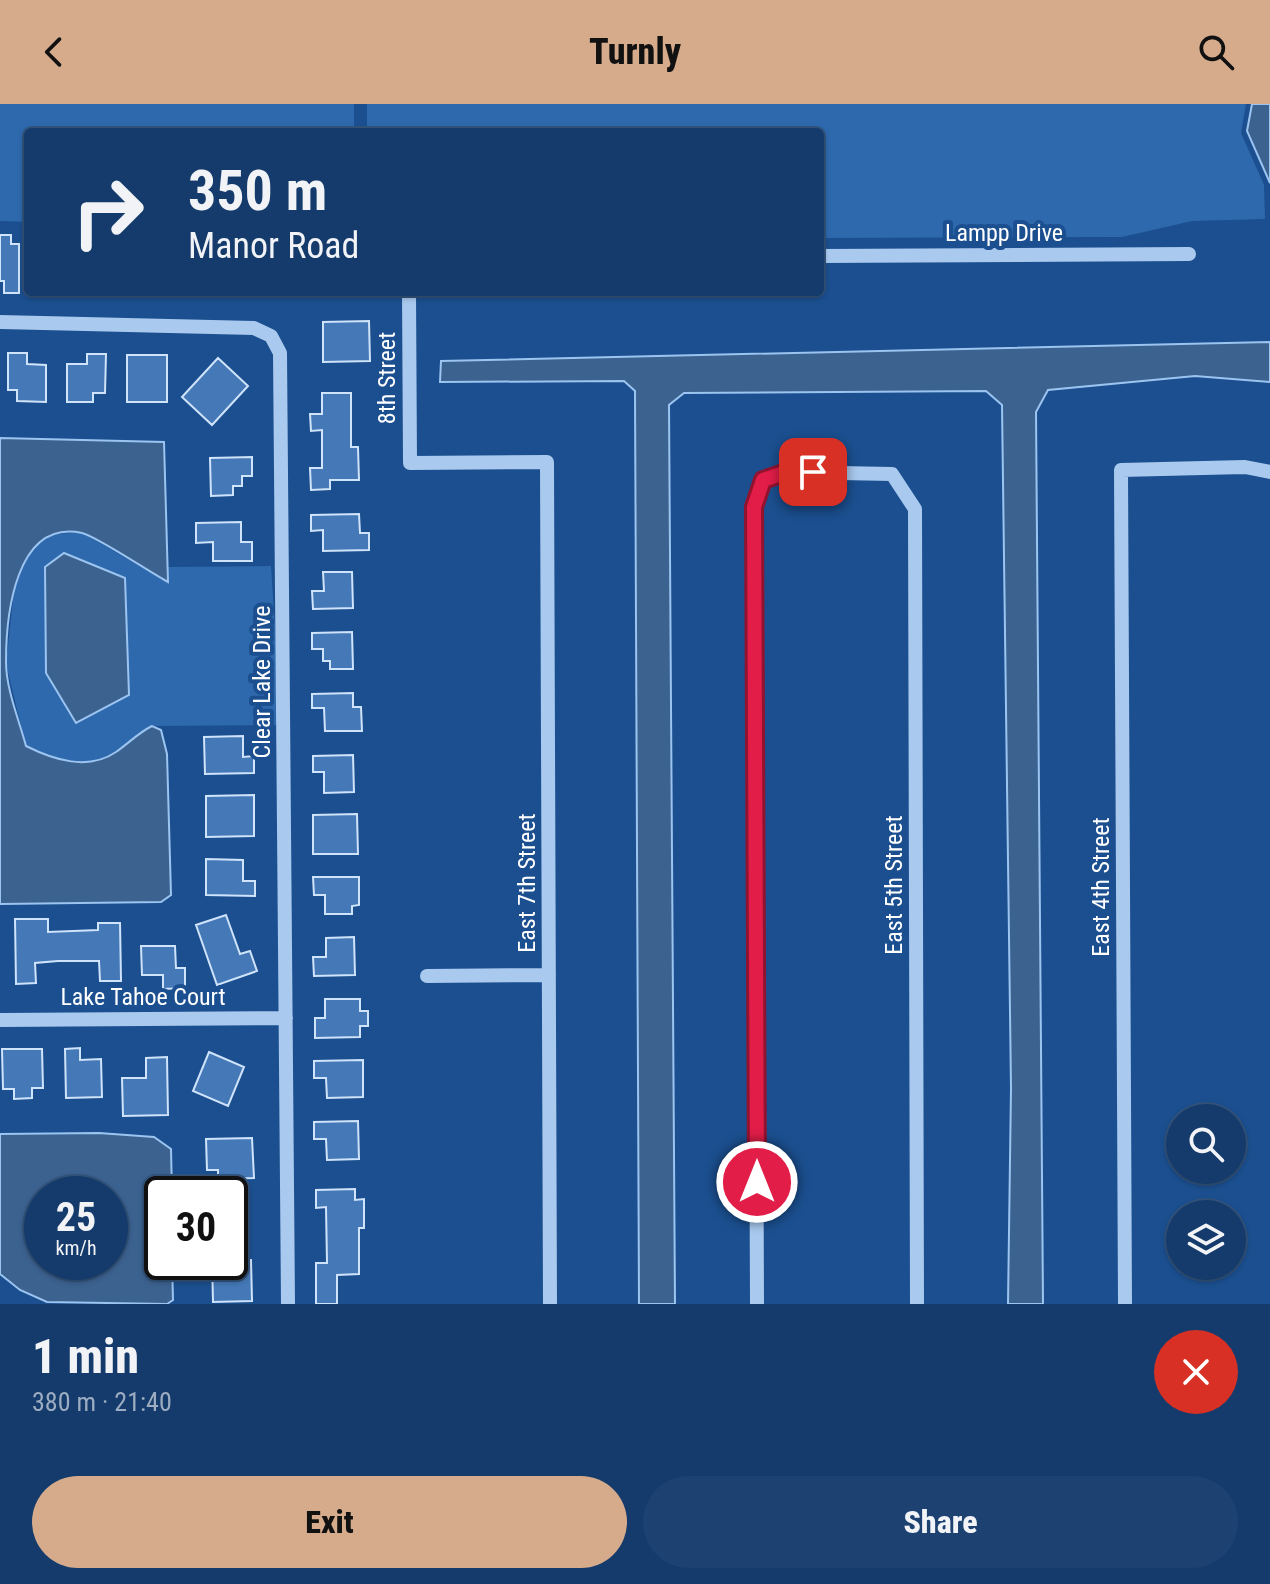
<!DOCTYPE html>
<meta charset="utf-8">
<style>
:root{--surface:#143b6b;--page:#1d4271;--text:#f1f3f6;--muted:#9dadc1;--line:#33557e;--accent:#d6ab8b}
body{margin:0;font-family:"Roboto Condensed",sans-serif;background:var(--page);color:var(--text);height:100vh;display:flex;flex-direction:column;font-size:30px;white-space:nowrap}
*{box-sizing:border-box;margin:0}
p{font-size:26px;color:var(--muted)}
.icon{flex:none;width:44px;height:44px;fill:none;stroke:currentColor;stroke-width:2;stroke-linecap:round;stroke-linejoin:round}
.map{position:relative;height:1200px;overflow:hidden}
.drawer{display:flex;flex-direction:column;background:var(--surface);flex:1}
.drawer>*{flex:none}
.hud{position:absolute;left:24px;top:24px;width:800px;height:168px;border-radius:8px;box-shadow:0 2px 6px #0004,0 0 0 2px var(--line);background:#143b6b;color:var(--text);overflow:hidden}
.buttons{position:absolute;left:1166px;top:1000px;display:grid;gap:16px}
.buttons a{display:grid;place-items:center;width:80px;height:80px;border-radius:50%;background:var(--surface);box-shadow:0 2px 6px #0004,0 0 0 2px var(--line);font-size:40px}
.speed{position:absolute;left:24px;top:1072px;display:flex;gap:16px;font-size:40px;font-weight:700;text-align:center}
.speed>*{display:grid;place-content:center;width:104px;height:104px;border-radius:50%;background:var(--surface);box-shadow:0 2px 6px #0004,0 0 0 2px var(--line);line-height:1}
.speed small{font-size:20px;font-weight:400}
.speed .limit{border:4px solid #111;border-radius:12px;background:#fff;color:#111}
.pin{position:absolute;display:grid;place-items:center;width:68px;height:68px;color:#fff;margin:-34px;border-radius:16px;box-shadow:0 4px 12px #0006}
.me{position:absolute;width:88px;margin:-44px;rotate:0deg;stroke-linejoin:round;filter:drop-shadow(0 0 6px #0008)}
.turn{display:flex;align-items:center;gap:28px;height:168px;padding:0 32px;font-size:36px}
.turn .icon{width:104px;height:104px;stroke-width:2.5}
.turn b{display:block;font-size:56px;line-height:68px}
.round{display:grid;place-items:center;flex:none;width:84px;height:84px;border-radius:42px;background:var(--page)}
.headline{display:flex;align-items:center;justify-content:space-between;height:136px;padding:0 32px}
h1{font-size:48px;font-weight:800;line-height:60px}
.primary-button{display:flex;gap:16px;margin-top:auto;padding:16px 32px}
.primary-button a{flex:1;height:92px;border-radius:48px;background:var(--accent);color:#111;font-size:32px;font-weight:800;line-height:92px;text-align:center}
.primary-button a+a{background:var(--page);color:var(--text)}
header{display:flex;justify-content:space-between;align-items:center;height:104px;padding:0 32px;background:var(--accent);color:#111;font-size:36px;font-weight:800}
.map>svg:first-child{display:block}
</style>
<header><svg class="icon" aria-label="back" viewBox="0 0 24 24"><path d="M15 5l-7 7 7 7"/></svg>Turnly<svg class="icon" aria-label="search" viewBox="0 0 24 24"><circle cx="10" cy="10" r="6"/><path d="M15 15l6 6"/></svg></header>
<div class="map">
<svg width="1270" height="1200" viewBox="0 0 1270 1200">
<rect width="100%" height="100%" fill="#1b4f8f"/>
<path fill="#2e69ad" d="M0 0H354V28H28V118L0 117Z
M367 0H1246L1241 29 1264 81 1265 115 1192 117 1122 133 820 134V28H367Z
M81 428 167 478 168 463 271 462 281 621 152 622 103 656 87 659 69 658 26 642 6 560 16 469 37 439 47 431Z"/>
<path fill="#3c6290" stroke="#9cc4f0" stroke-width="2" fill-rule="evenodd" d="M1252 0H1270V79L1247 27Z
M1270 238V278L1195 272 1048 286 1036 308 1043 1200H1008L1011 984 1002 301 986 287 684 289 669 301 675 1200H639L635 287 624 277 440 278 441 257Z
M0 334 164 338 168 478C151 469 96 432 82 429 15 415 6 512 6 558 6 585 19 616 26 642 54 656 88 667 116 648 129 639 138 629 152 622L161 626 167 650 171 791 161 798 0 800Z
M64 449 125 474 129 591 76 619 46 569 45 463Z
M99 1029 154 1033 171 1045 172 1090H162V1158H172L173 1196 167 1200 47 1198 20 1186 0 1170V1030ZM42 1090H110V1158H42Z"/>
<path fill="#4478b7" stroke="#cfe3fa" stroke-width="2" d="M0 131H11V140H19V189H4V177H0Z
M369 217 370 257 323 258V218Z
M8 249H27V260L46 261V298L17 297V286H8Z
M87 250H106L105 289H93V298H67V260H87Z
M127 251H167V298H127Z
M218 254 248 282 212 321 182 293Z
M322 289H351V343H358L359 376H330V385L311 386 310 364H322V326L311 327 310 310H322Z
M252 353V372H242V382H233V391L211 392 210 354Z
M359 410 360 429H369V446L323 447V426L311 427V411Z
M241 418V438H252V457H213V438L196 439V419Z
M323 468H352L353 504 313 505 312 487H324Z
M352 528 353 565H330V557H323V545H312V529Z
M353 589V603H361L362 627H325L324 604H312V590Z
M243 632V653L254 652V669L205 670 204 633Z
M353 651 354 688 324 689V668H313V652Z
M254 691V732L206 733V692Z
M357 710 358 750H313V711Z
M206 755 243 756V777H255V792L206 791Z
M313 773H359V801L352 802V810H325V791H314Z
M226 811 240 850 250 847 257 867 217 881 196 821Z
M15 815H48V828L98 826V819H120L121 877H100L99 857H58L35 859 36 879 16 880Z
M354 833 355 871 314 872 313 853H326V834Z
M141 842H175L176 864H185V884L163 885V871H142Z
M325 895H360V907H368V922H360V933L315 934V914H325Z
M80 944V956L101 955 102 993 66 994 65 945Z
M2 945H42L43 984H32V994L14 995V985H3Z
M209 948 244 963 228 1002 193 987Z
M167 953 168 1011 123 1012 122 974H146V954Z
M363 956V993L327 994 326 974H314V957Z
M358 1017 359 1055 327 1056 326 1035H314V1018Z
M252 1034 254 1074 218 1075V1066H207L206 1035Z
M355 1085V1096L364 1095V1124H359V1170L337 1171V1200H316V1159H327L326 1103 316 1104V1086Z
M230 1097H248V1126H230Z
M251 1156 252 1197 213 1198 212 1158Z"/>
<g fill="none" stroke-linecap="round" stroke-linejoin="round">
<path stroke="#a9c9ee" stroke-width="14" d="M820 152 1189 150
M409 188 410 359 547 358 550 1200
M0 218 254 224 271 232 280 249 288 1200
M427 872 549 871
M0 916 286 914
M757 1200 754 403 763 376 787 368 892 370 915 405 917 1200
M1125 1200 1121 366 1245 363 1270 368"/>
</g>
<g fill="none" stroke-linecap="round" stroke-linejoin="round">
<g stroke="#92132f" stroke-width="20">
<path id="route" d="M757 1078 754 403 763 376 787 368H813"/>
</g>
<use href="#route" stroke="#e11d48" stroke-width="14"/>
</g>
<g text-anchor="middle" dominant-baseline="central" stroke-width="8" stroke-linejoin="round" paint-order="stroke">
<g font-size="24" fill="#fff" stroke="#1b4f8f">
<text x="1004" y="129">Lampp Drive</text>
<text transform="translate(387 274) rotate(-90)">8th Street</text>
<text transform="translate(262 578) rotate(-90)">Clear Lake Drive</text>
<text transform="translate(527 779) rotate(-90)">East 7th Street</text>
<text transform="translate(894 781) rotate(-90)">East 5th Street</text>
<text transform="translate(1101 783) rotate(-90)">East 4th Street</text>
<text x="143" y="893">Lake Tahoe Court</text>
</g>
</g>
</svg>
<div class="buttons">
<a><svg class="icon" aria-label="search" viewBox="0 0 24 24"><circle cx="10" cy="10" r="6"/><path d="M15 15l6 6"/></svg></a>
<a><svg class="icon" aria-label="layers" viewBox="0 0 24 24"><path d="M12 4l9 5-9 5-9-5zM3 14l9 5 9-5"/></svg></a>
</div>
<div class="speed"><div>25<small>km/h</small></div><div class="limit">30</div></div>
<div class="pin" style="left:813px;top:368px;background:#d93025"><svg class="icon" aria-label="arrive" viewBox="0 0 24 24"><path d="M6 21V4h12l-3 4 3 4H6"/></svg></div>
<svg class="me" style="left:757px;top:1078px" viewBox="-20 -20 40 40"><circle r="17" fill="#e11d48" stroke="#fff" stroke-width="3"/><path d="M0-11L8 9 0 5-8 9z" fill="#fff"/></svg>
<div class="hud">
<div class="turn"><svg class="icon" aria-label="right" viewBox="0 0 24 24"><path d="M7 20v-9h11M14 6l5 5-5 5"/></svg><div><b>350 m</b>Manor Road</div></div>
</div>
</div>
<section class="drawer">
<div class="headline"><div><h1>1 min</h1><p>380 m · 21:40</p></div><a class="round" style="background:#d93025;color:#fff"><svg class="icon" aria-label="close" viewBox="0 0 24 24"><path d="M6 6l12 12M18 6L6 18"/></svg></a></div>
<div class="primary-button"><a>Exit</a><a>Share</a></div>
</section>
